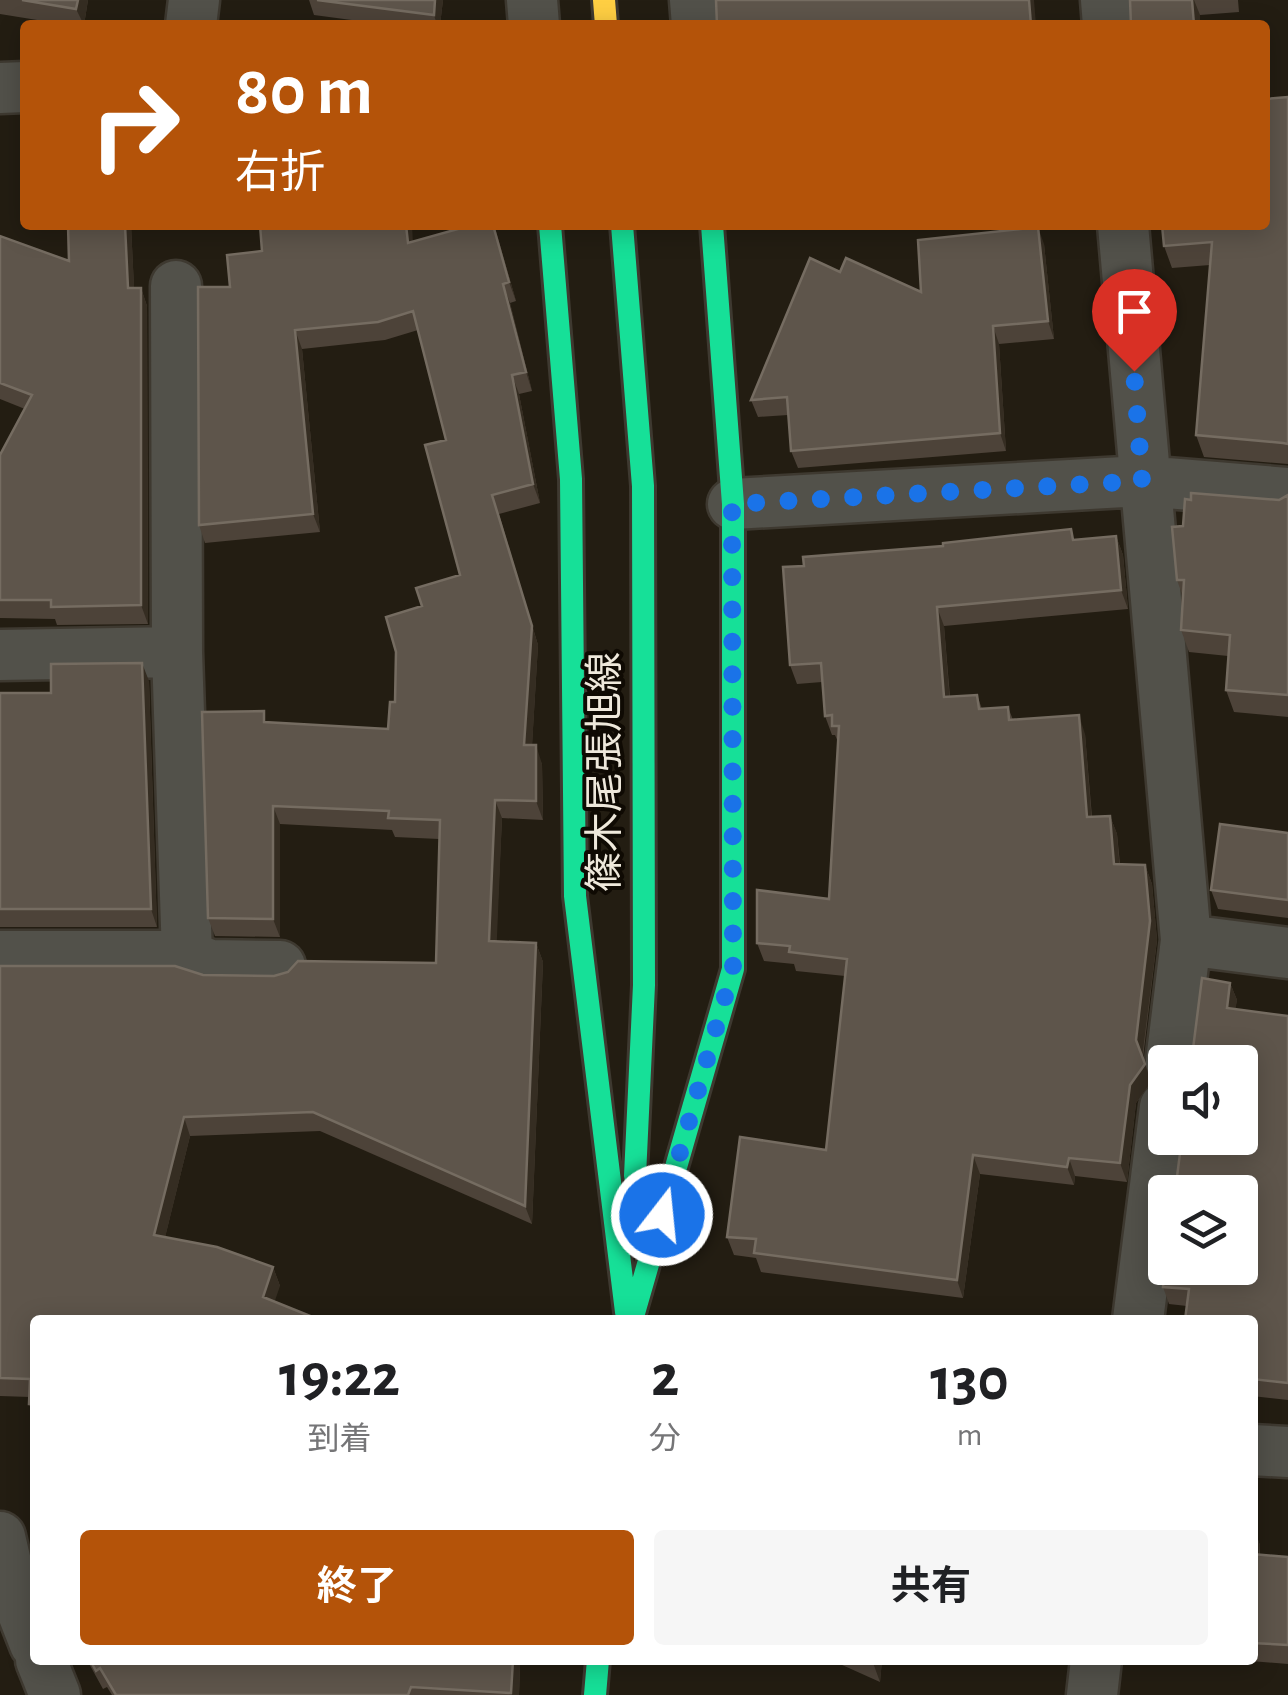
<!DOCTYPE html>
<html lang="ja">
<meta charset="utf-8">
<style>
:root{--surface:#fff;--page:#f6f6f6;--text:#202124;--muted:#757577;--accent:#b45309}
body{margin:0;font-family:"Alegreya Sans","Noto Sans JP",sans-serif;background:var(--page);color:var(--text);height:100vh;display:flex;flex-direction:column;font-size:38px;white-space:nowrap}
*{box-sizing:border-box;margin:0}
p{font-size:32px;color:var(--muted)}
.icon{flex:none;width:55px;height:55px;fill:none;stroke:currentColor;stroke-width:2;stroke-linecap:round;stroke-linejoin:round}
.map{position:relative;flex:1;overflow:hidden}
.side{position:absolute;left:30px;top:1315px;width:1228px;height:350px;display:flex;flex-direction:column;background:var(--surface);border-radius:10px;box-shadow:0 5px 25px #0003}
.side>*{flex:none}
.banner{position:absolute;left:20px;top:20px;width:1250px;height:210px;border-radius:10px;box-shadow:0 5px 25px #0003;background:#b45309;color:#fff;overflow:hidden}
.fabs{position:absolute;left:1148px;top:1045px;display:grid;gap:20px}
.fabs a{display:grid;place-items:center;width:110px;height:110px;border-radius:10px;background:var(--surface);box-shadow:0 5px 25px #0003;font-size:50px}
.pin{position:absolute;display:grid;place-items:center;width:85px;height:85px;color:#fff;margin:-102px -42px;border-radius:50% 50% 50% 0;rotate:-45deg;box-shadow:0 0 10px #0007}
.pin .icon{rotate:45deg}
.me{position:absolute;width:110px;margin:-55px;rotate:16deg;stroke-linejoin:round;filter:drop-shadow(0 0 8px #0008)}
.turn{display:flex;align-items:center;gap:35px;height:210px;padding:0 50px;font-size:45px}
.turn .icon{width:130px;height:130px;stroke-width:2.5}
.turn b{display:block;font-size:70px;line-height:85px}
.eta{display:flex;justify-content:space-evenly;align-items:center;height:170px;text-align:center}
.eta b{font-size:60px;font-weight:700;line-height:70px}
.button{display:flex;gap:20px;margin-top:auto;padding:20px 50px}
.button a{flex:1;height:115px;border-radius:10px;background:var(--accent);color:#fff;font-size:40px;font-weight:700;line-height:115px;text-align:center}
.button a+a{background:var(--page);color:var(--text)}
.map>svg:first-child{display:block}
</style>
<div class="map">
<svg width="1288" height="1695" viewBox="0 0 1288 1695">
<rect width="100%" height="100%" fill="#231d12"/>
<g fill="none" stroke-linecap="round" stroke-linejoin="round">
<g stroke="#3e3930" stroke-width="55">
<path id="street" d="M532 0 534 25
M695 0 697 25
M1106 0 1108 25
M191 25 194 0
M0 88 25 87
M1123 225 1186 940 1171 1062
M176 286 177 652 187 956
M733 504 1142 481 1288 493
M0 655 177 652
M1186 940 1288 953
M0 956H187L210 965 280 966
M1138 1320 1165 1107
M1252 1450 1288 1452
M0 1537 10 1580 35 1644
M41 1660 55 1695
M1092 1695 1096 1660"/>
</g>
<g stroke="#3e3930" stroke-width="28">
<path id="fast" d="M550 225 571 479 575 896 626 1312
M622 225 643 486 644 985 635 1176
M632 1320 733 969V504L712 225
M595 1695 598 1660"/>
</g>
<g stroke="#3e3930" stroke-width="28">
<path id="slow" d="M604 0 606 25"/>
</g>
<use href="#street" stroke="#52514a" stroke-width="50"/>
<use href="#fast" stroke="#16e098" stroke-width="22"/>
<use href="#slow" stroke="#ffcf43" stroke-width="22"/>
</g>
<path fill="#4d4339" d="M0 0H88L84 25H68L0 14Z
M309 0H443L440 25H389L314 15Z
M1130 0H1238L1239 12 1200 15V25H1131Z
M1288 97V464L1204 457 1196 435 1210 265 1172 268 1164 246Z
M131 225 134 288H141L147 306 148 624 57 625 55 619 0 618V455L25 409 0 399V236L69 261Z
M494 225 516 301 510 303 532 391 519 394 540 503 499 514 538 645 532 745 542 764 543 820 502 818 496 942 536 943 543 962 532 1224 320 1131 190 1136 165 1237 273 1267 280 1286 35 1320V1419L29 1404 30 1397 0 1396V966L203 975 274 976 436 963 439 839 395 837 392 830 280 824V937L215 936 208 918 268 722 388 729 422 606 460 575 446 440 418 330 385 340 302 349 320 532 205 543 199 525 230 287 413 242Z
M1044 244 1054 339 999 344 1006 451 798 468 791 451 788 415 758 417 751 400 840 272 921 292Z
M1288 495V717L1234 712 1226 690 1228 656 1189 652 1181 630 1183 597 1177 580 1183 526 1279 500Z
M1116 536 1123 555 1128 609 944 626 950 697 977 695 982 709 1008 707 1013 720 1085 734 1092 817 1110 816 1117 834 1120 864 1145 865 1152 884 1157 940 1143 1058 1151 1082 1136 1103 1127 1182 1075 1176 1074 1185 980 1174 963 1298 761 1272 756 1258 734 1255 727 1237 826 1150 845 976 796 971 794 964 764 961 757 943 829 899 838 742 835 735H832L825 716 822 682 797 684 790 665 1075 540Z
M149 681 157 927H0V693H51Z
M1288 833V918L1218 909 1211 890Z
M1230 983 1237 1000 1235 1009 1288 1016V1400L1252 1396V1320L1187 1306 1169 1304 1163 1287 1193 1049Z
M1252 1527 1260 1545V1555L1288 1557V1664L1238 1660H1252Z
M87 1660H519L520 1665 519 1695H112L107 1687 103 1689Z
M831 1660H882L880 1682Z"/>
<path fill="#352d22" d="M78 0H88L84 25 76 9Z
M435 0H443L440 25H437L434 15Z
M1029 0H1034L1036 25H1031Z
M1192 0H1194L1200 15V25H1194Z
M125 225H131L135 306 128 288Z
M406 225H412L414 262 408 243Z
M494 225 498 238 516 301 509 282Z
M1038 227 1044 244 1054 339 1048 321Z
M503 284 510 303 532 391 526 372Z
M141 288 147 306 148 624 141 605Z
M993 326 999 344 1006 451 1000 433Z
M295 330 302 349 320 532 313 514Z
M512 375 519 394 540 503 533 484Z
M492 495 538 645 531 763 524 745Z
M1116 536 1123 555 1128 609 1121 590Z
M937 607 944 626 951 716 944 697Z
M142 663 149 681 157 927 151 909Z
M1079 715 1085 734 1093 836 1087 817Z
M536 745 542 764 543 820 536 801Z
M495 800 502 818 496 960 489 941Z
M273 806 280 824V937L273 919Z
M1110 816 1117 834 1121 883 1114 864Z
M1145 865 1152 884 1157 940 1142 1058 1136 1040Z
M536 943 543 962 532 1224 525 1206Z
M1230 983 1237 1000 1233 1026 1227 1008Z
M1145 1064 1151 1082 1136 1103 1127 1182 1120 1163 1130 1085Z
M184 1117 190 1136 161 1254 154 1235Z
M973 1155 980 1174 963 1298 957 1280Z
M1069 1158 1075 1176 1074 1185 1067 1167Z
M273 1267 280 1286 270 1315 263 1297Z
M1254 1527 1260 1545 1258 1573 1252 1559Z
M513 1660H519L520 1665 519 1695H512L511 1693Z
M872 1660H882L880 1682Z"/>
<path fill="#5e554b" stroke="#756c61" stroke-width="2.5" d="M22 0H78L76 9Z
M317 0H435L434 15Z
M716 0H1029L1031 25H717Z
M1130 0H1192L1194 25H1131Z
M1288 97V444L1283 443 1196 435 1212 242 1164 246 1162 225H1265V99Z
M68 225H125L128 288H141V605L51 607V600H0V455L32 395 0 383V236L69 261Z
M260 225H406L408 243 472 225H493L509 282 503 284 526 372 512 375 533 484 492 495 532 626 524 745H536V801L495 800 489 941 536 943 525 1206 313 1112 184 1117 154 1235 217 1247 273 1267 263 1297 320 1320H35V1404H29L30 1379 0 1378V966H175L203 975 274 976 288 972 298 961 436 963 440 820 388 818 389 811 273 806V919L208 918 202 712 264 711V722L388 729 390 702H395L396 652 386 617 422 606 416 588 460 575 425 445 446 440 413 311 378 322 295 330 313 514 199 525 198 287H230L227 255 262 251Z
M1038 227 1048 321 993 326 1000 433 791 451 787 397 751 400 810 258 840 272 846 258 921 292 918 240Z
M1191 493 1279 500 1288 495V695L1226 690 1230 635 1181 630 1184 580H1177L1172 527 1183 526 1185 499 1191 500Z
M1071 529 1073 540 1116 536 1121 590 937 607 944 697 977 695 979 709 1008 707 1009 720 1079 715 1087 817 1110 816 1114 864 1145 865 1150 921 1136 1040 1145 1064 1130 1085 1120 1163 1069 1158 1067 1167 973 1155 957 1280 754 1253 756 1239 727 1237 740 1137 826 1150 847 959 789 952 790 946 757 943V890L829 899 839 726H832V715L825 716 821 663 790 665 783 567 804 566 803 557 943 546V543Z
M142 663 151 909H0V693H51V664Z
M1220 824 1288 833V900L1211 890Z
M1202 978 1230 983 1227 1008 1288 1016V1383L1252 1379V1320H1185L1189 1289 1163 1287 1165 1268H1240V1192H1175L1182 1138H1240V1062H1183L1193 1049Z
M1252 1554 1288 1557V1645L1252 1643Z
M90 1660H513L511 1693 411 1687 408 1695H116L100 1668 96 1671Z"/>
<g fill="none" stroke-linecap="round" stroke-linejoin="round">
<path stroke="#1a73e8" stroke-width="18" stroke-dasharray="0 32.4" d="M662 1215 733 969 732 504 1142 481 1134 371"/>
</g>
<g text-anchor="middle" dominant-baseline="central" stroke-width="8" stroke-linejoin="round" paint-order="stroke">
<g font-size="40" fill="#eee8db" stroke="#0f0a03">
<text transform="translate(606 772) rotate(-90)">篠木尾張旭線</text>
</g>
</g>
</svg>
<div class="fabs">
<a><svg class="icon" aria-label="sound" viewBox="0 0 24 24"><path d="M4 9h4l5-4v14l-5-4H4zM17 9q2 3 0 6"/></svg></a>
<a><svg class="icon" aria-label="layers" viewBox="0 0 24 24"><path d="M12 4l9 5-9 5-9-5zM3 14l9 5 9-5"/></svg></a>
</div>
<div class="pin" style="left:1134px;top:371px;background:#d93025"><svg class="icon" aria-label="arrive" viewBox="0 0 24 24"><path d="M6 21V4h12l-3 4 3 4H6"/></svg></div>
<svg class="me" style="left:662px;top:1215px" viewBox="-20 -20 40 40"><circle r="17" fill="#1a73e8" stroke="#fff" stroke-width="3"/><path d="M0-11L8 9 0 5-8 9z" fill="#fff"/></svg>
<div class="banner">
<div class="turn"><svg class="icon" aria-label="right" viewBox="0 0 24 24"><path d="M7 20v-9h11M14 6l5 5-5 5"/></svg><div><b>80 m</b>右折</div></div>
</div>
<section class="side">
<div class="eta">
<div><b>19:22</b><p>到着</p></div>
<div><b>2</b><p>分</p></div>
<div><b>130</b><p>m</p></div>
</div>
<div class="button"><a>終了</a><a>共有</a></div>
</section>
</div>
